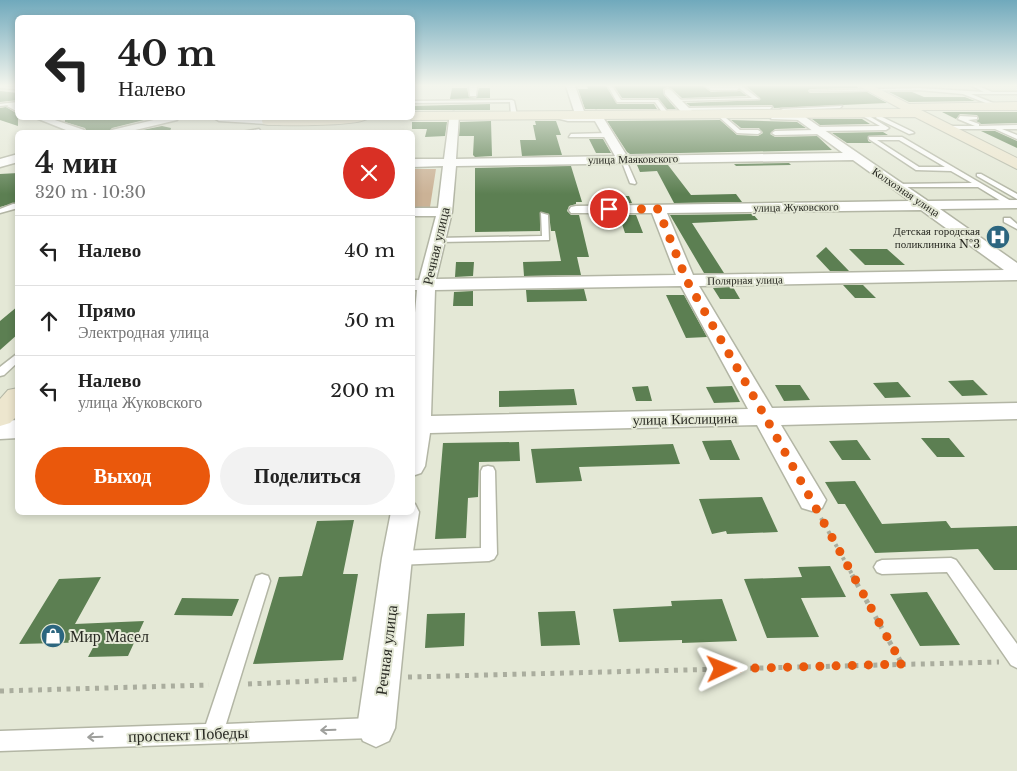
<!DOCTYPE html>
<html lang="ru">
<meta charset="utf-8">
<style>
:root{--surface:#fff;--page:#f2f2f2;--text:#222;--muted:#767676;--line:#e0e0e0;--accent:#ea580c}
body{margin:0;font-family:"Libre Baskerville",serif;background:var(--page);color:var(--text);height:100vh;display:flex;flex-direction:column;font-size:19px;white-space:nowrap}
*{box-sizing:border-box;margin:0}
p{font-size:16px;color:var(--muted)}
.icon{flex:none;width:28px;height:28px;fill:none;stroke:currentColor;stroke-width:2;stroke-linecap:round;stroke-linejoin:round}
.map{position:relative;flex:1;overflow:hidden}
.details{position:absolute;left:15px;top:130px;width:400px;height:385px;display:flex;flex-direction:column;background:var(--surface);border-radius:8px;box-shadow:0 2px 8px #0003}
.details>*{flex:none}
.top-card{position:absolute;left:15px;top:15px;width:400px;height:105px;border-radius:8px;box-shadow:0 2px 8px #0003;background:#fff;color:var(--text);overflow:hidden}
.pin{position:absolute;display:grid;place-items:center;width:42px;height:42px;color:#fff;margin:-21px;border:2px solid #fff;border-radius:50%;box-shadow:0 1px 5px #0007}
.me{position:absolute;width:55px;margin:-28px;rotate:88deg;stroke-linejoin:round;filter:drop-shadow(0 0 4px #0008)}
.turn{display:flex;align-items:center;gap:18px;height:105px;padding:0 20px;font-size:22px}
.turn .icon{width:65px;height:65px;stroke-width:2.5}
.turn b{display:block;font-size:35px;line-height:42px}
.round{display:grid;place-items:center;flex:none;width:52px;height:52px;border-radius:26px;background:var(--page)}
.head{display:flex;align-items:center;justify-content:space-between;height:85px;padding:0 20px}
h1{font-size:30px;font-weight:600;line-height:38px}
.cta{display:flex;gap:10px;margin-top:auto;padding:10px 20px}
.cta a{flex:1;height:58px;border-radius:30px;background:var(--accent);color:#fff;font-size:20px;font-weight:600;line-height:58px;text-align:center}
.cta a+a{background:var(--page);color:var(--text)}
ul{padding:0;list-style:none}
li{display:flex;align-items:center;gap:15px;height:70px;padding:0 20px;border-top:1px solid var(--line)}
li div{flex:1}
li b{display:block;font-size:19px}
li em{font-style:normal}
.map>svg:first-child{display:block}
</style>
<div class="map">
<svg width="1017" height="771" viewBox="0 0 1017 771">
<rect width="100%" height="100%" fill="#e4e8d6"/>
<path fill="#cbb296" d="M412 169H436L430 207H413Z"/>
<path fill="#5c7f52" d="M587 86H606L617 104H654L657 109H585L578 89H588Z
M614 86H703L711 92 739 90 747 96 682 98 672 89 667 87 663 89 664 95 676 109H667L658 98H622Z
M746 86H857L858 88 810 89 808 91 810 93 867 92 887 103 774 108 772 105 690 106 686 103 760 100V98Z
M452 88H467L469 97 476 98 479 88H490V98L450 99Z
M0 91 18 93V100L0 102Z
M889 92H912L924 97H965L975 101 909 102Z
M490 104V110H412V106Z
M6 107 18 114V126L0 120V108Z
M942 112H1017V123L981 124 976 121 979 119 977 115 960 114 956 119Z
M65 118H134L144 120 112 128 109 132H87L85 128 65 122Z
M812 119H862L870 124 820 125Z
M720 120 737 135 758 136 763 133 759 128H741L731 120 797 122 806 128 775 129 770 134 775 137 817 136 832 150 630 154 627 152 607 121Z
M491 121 492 156 475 157 473 155 474 136H459L460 122Z
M535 121H556L561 135H556L562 155 522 156 520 140H536L533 125H536Z
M412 122H447L445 136 425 137 427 129H412Z
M162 126 171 128 170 132H133Z
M981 131H995L1017 141V148Z
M883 132 888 135 868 136V141L872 143H847L832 133Z
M589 139H603L611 153H596Z
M789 163 791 165 736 166 734 164Z
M637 165H668L691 195 736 194 742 202 674 203 657 171 640 172Z
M571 166 582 202H576V204L569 206 567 211 571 215H579L589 257H577L581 275 524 276 523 262 561 261 555 231H551L549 214 540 212V231L475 232V168Z
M18 173V202L0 207V174Z
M612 196H629L632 203 615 204Z
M753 214 758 220 692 223 724 273H704L670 215Z
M619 215H636L643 233H625Z
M826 247 849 271H830L816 256Z
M849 249H887L905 265H865Z
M456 262H474L473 276 455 277Z
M843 285H863L876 298H855Z
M733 287 740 299H720L713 288Z
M584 289 587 301 527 302 526 290Z
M473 291V306H453L454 292Z
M666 295H684L707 337 686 338Z
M18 306V334L0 350V321Z
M973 380 988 395 962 396 948 381Z
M898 382 911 397 885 398 873 383Z
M775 385H800L810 400 784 401Z
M648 386 652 401H636L632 387Z
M732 386 740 402 714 403 706 387Z
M574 389 577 405 499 407V391Z
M921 438H949L965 457H937Z
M731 440 740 460H710L702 441Z
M857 440 871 460H842L829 441Z
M519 442 520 461 479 462 478 497 468 498 466 538 435 539 443 443Z
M673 444 680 464 579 467 582 481 536 483 531 449Z
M855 481 882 524 946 521 951 528 1017 526V570H994L978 549 875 553 845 504H838L825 482Z
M762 497 778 532 727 534 726 531 712 534 699 499Z
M354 520 343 574H358L343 660 253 664 279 577 302 576 317 521Z
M830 566 846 597 801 598 819 637 767 638 744 579 802 577 798 567Z
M101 577 75 624 144 621 128 656 88 657 96 642 19 644 59 579Z
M927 592 960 645 920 646 890 594Z
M182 598 239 599 232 616 174 615Z
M722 599 737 641 682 643V640L619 642 613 609 672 606 671 601Z
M575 611 580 645 541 646 538 612Z
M465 613 464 646 425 648 427 614Z"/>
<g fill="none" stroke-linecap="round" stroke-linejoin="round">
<g stroke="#b3b6a5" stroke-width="3">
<path id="lane" d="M0 86 18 87V89L0 88Z
M608 86H612L621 100H658L669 114 664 115 655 102H617Z
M705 86H742L759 99 675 101 673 100 752 98 739 88 737 90H711Z
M972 86H979L992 92H1017V94H971L998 105 996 107 963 94 919 90 810 91 919 88 984 92Z
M512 100 514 101 517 115 514 117 511 115 510 102 412 103V101Z
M18 102V104L0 106V104Z
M842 106 840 108 783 110 781 109Z
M772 107 770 109 684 110 682 109 684 108Z
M861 111 889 128 886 130 822 131 824 132 821 134 775 135 772 133 775 131 815 130 813 129 816 127 880 126 859 114Z
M719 112 740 130H758L761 132 758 134 737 133 717 115Z
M554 114 568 117H599L602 119 599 121H568L552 117Z
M878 115 913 132 914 133 909 134 876 118Z
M773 116H801L804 118 801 120 771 119Z
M960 116 977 117V119L968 120 979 124V126L1017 125V129H1002L1017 135V139L995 129H944L946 126H975L958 119Z
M259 129 261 132H242Z
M571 134 608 133 611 135 608 137H569Z
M869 137H902L1016 204 1009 206 978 187H896L895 186 898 184 972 183 951 171 916 170 869 139ZM877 140H899L945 167H919Z
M620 157 625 158 636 183 635 184 630 183Z
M977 174H981L1017 194V199L977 176Z
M13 204H18V208L0 213V209Z
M541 213 548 215 549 240 438 242 434 240 438 238 542 236Z
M1004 218H1010L1017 224V229L1004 222Z
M18 353V362L4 375 0 376V367Z
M488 466 493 467 495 471 497 554 494 559 489 561 397 565 392 563 389 558 392 553 397 551 481 548V471L483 467Z
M951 558 956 560 1017 644V668L1011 665 947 572 882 574 877 572 874 567 877 562 882 560Z
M262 574 268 576 270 581 226 724 372 718 379 721 382 728 379 735 372 738 0 751V731L206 724 254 581 256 576Z"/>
</g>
<g stroke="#b3b6a5" stroke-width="3">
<path id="street" d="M469 86H477L476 96H470Z
M566 86H575L585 114 584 116H576L575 114Z
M668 89 671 90 693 112V116H685L665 94V90Z
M12 103 18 105V112L7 106Z
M795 110 928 201 1017 200V208L940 209 1017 263V280L699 286 772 408 1017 403V419L781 425 826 500 822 508 812 511 802 508 757 425 430 433 425 466 421 473 412 476V347L417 290H412V280H419L436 216H412V208H438L443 166 412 167V159H444L450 113 454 112 459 115 456 159 615 156 591 114 596 111 601 114 627 156 843 153 791 115V111ZM853 160 910 201 576 206 571 207 569 210 571 213H652L676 275 436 279 452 212 456 166ZM921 210 1004 270 693 275 667 213ZM681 286 748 409 431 416 435 290Z
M36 118H49L84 130 85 132H71Z
M162 118H178L177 120 127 132H111L112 130Z
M214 118 272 119 273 121 268 124 219 121Z
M18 154V162L0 167V159Z
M18 420V438L0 439V421Z
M412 503 415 504 419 512 412 558 395 728 389 741 376 747 363 741 357 728 382 558 391 512H412Z"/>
</g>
<g stroke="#b3b6a5" stroke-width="2">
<path id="secondary" d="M859 86H873L909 104 1017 102V110H921L1017 158V169L915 117 412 120 407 118H412V112L901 109Z
M263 118H368C360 127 284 125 268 125L263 124 262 121Z
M18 388V415L10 423 0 426V399L8 390Z"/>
</g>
<path stroke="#aaad9e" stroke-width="4" stroke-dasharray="3 4.5" stroke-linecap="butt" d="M821 518 853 576"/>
<path stroke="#aaad9e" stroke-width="5" stroke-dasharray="4 5.5" stroke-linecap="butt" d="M852 575 902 664
M408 677 999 662
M248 684 357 679
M0 691 209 685"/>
<use href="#lane" fill="#fff" fill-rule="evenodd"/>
<use href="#street" fill="#fff" fill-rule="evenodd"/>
<use href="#secondary" fill="#ede6ce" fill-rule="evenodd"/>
</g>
<defs><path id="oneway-shaft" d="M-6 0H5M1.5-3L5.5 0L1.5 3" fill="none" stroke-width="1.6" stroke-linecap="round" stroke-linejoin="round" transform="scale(1.25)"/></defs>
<g stroke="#9e9f9c">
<use href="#oneway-shaft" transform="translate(328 730) rotate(178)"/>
<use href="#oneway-shaft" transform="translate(95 737) rotate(178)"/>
</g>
<linearGradient id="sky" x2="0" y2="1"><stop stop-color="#70a9bc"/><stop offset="0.44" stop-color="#f3f5ed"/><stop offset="1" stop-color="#f3f5ed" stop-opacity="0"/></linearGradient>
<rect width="1017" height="194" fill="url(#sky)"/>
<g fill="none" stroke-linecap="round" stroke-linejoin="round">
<path stroke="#ea580c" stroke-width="9" stroke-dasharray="0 16.2" d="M609 209H658L687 281 766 418 902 664 722 669"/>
</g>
<defs>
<g id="hospital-disc" transform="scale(1.25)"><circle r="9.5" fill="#2c667f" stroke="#e4e8d6"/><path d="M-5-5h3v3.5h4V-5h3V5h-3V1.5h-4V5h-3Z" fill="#fff"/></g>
<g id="shop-disc" transform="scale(1.25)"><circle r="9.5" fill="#2c667f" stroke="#e4e8d6"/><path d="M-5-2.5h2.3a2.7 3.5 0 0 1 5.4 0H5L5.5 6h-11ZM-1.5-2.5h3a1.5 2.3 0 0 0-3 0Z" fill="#fff"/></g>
</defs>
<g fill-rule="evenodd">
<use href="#hospital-disc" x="998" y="237"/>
<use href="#shop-disc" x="53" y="636"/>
</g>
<g text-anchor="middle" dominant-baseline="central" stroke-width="4" stroke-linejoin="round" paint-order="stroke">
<g font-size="11" fill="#282922" stroke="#e4e8d6">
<text transform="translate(633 159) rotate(-1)">улица Маяковского</text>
<text transform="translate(906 192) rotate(34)">Колхозная улица</text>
<text transform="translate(796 207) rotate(-1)">улица Жуковского</text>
<text transform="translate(745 280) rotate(-1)">Полярная улица</text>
</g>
<g font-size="11" fill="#282922" stroke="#e4e8d6" text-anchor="end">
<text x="980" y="231">Детская городская<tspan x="980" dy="13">поликлиника №3</tspan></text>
</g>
<g font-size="14" fill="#282922" stroke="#e4e8d6">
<text transform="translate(436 246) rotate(-77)">Речная улица</text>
<text transform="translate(685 419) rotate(-1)">улица Кислицина</text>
</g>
<g font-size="16" fill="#282922" stroke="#e4e8d6" text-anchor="start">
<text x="70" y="636">Мир Масел</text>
</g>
<g font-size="16" fill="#282922" stroke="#e4e8d6">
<text transform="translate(386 650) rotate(-83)">Речная улица</text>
<text transform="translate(188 734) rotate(-2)">проспект Победы</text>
</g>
</g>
</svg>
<div class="pin" style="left:609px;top:209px;background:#d93025"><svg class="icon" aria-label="arrive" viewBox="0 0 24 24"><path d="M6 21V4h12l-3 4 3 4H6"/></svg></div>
<svg class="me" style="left:722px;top:669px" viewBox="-20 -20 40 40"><path d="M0-17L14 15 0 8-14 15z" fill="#ea580c" stroke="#fff" stroke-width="4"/></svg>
<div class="top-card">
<div class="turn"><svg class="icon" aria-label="left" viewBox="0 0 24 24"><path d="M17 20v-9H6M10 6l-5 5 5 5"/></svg><div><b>40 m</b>Налево</div></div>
</div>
<section class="details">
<div class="head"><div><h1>4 мин</h1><p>320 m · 10:30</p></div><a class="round" style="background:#d93025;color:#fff"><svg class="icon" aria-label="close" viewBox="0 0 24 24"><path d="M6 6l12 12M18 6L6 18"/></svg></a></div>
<ul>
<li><svg class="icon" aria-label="left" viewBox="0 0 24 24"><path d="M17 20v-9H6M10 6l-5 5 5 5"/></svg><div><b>Налево</b></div><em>40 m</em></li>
<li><svg class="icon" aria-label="ahead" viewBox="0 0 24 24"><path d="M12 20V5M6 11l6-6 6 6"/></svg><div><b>Прямо</b><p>Электродная улица</p></div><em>50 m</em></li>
<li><svg class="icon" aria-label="left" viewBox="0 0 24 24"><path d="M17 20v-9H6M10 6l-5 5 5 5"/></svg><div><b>Налево</b><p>улица Жуковского</p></div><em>200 m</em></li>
</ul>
<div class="cta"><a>Выход</a><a>Поделиться</a></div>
</section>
</div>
